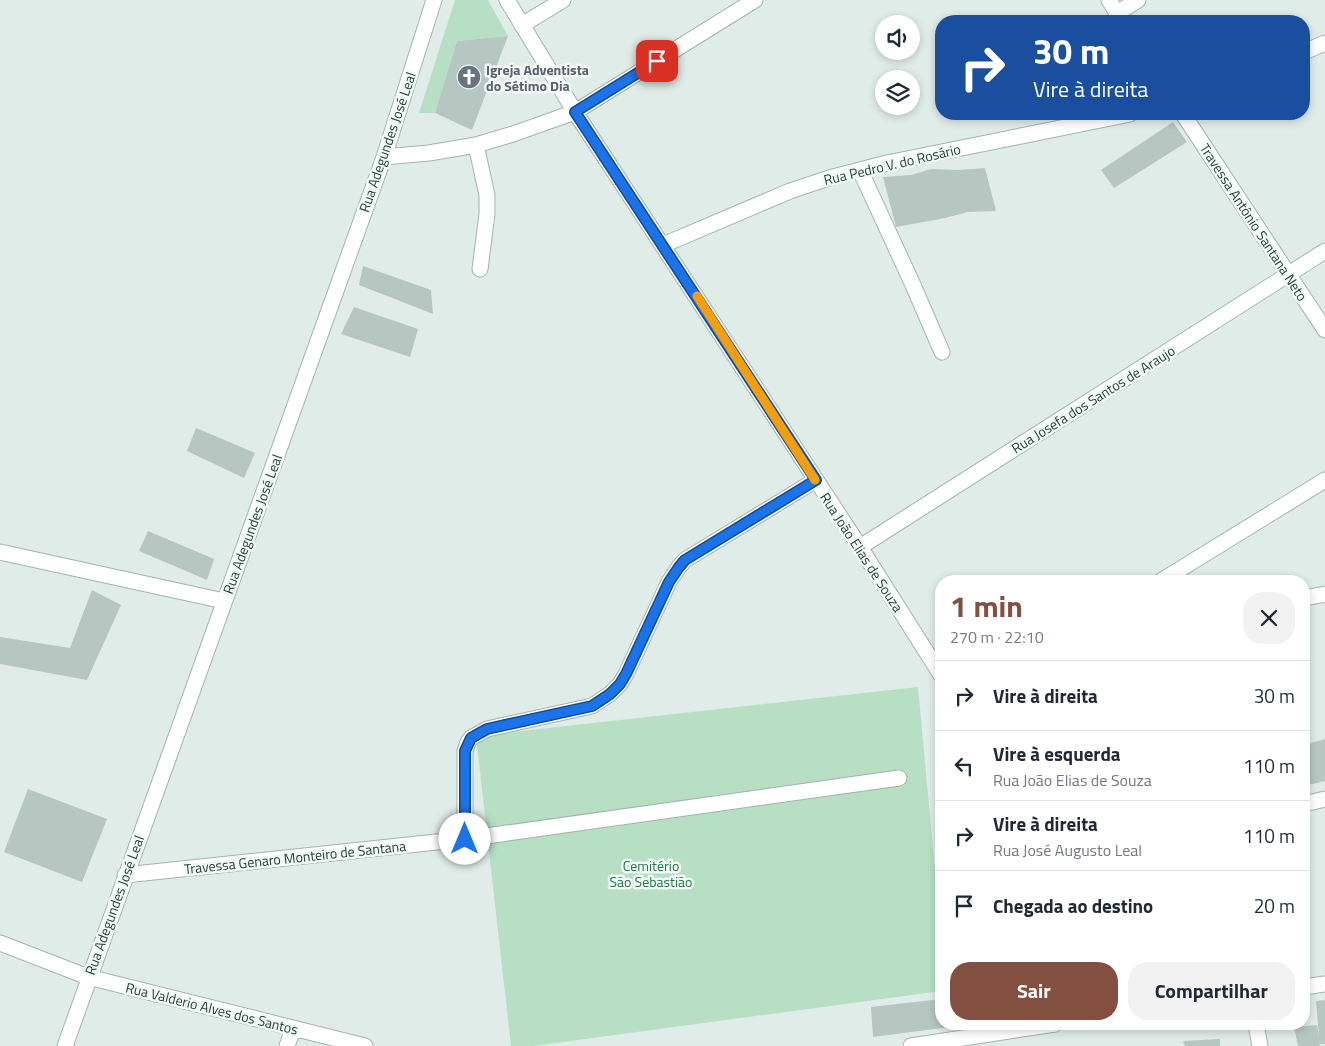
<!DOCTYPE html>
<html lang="pt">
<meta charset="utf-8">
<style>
:root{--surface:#fff;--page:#f2f2f3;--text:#1f2937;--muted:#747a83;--line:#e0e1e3;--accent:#834f41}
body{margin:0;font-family:"Titillium Web",sans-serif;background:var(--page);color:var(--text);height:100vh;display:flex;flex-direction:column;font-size:19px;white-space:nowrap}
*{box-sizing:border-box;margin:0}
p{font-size:16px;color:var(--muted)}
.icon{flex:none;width:28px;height:28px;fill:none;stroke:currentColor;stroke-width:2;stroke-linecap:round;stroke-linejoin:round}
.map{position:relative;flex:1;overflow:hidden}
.side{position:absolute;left:935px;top:575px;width:375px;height:455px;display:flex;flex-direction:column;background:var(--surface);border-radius:20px;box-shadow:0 2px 8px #0003}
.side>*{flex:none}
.guide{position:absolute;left:935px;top:15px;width:375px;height:105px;border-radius:20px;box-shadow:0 2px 8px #0003;background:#1a4fa0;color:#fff;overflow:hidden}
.tools{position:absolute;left:875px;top:15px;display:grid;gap:10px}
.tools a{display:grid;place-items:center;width:45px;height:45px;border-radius:50%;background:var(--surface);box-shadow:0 2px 8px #0003;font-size:25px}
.pin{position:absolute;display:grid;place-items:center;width:42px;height:42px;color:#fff;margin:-21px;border-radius:10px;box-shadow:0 2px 8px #0006}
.me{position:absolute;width:55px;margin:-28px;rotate:0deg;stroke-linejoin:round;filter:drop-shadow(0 0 4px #0008)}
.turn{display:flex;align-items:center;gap:18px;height:105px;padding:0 15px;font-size:22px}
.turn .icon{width:65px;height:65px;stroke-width:2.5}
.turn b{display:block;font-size:35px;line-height:42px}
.round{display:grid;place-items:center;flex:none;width:52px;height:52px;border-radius:20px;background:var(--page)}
.head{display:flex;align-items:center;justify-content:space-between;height:85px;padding:0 15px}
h1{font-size:30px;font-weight:700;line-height:38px;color:var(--accent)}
.button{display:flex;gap:10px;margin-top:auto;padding:10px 15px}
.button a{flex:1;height:58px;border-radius:20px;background:var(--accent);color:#fff;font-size:20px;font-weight:700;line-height:58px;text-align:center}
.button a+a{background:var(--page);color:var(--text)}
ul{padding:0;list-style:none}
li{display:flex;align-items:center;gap:15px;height:70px;padding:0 15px;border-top:1px solid var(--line)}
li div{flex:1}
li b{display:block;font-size:19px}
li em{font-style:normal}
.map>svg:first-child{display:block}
</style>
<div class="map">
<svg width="1325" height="1046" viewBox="0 0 1325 1046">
<rect width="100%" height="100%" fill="#e0ece7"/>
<path fill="#b7dfc3" d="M455 0H488L508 36 457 41 435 113H419Z
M918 687 941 935V991L533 1046H511L476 736Z"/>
<path fill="#b5c7c0" d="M508 36 472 130 435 113 457 41Z
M1173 122 1187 142 1114 188 1101 170Z
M985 168 996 211 968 212 945 218 896 227 883 177 911 175 931 169 958 170Z
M363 266 431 290 433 314 359 285Z
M354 307 418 329 410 357 341 334Z
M196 428 255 453 244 478 187 451Z
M148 531 214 559 207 580 139 551Z
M92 590 121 605 87 680 0 664V637L70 648Z
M1325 739V781L1304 786V745Z
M28 789 107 819 82 882 4 852Z
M941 999V1024H950V1027L873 1037 871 1007Z
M1325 1000V1044H1319L1320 1046H1298L1294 1027 1317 1025 1319 1037 1316 1001Z
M1220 1039V1046H1185L1183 1041Z"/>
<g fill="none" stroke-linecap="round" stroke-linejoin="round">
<g stroke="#a2b4ae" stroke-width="17">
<path id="service" d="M522 25 563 0
M0 552 224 601
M465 839 899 778"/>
</g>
<g stroke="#a2b4ae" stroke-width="17">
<path id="minor" d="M507 0 575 112 860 547 941 675
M1109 0 1122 21
M1117 13 1138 0
M1304 52 1325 43
M1183 114 1325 330
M476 145 487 195V214L480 269
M384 157 429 153 476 145 513 134 575 112 755 0
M860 170 913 285 942 352
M663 245 790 191 829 178 887 163 1130 114
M860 547 1325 251
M1161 581 1325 480
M1304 598 1325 594
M1304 804 1325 799
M125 875 465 839V751L468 742 471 738 487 729 592 706 610 694 620 684 626 674 669 582 679 567 685 560 816 480
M0 943 88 977 365 1046
M1304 987 1325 984
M1256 1024 1260 1046
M65 1046 384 157 434 0
M287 1046 293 1029
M911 1046 1055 1024"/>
</g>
<use href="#service" stroke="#fff" stroke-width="15"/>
<use href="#minor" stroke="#fff" stroke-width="15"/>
</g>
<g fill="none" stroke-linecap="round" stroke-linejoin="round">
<g stroke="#114b97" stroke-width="12">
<path id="route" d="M465 839V751L471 738 487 729 592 706 610 694 620 684 626 674 669 582 679 567 685 560 816 480 575 112 657 61"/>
</g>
<use href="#route" stroke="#1a73e8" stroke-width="9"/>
<path stroke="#f59e0b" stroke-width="9" d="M697 296 815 480"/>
</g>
<defs>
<g id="church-disc" transform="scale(1.25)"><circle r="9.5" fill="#6b7280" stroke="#f1f8f5"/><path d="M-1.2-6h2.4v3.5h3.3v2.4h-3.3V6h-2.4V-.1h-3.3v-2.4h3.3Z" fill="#fff"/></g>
</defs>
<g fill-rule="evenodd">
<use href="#church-disc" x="469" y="77"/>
</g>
<g text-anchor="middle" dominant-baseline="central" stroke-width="5" stroke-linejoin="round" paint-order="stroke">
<g font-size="14" font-weight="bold" fill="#5b616d" stroke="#f1f8f5" text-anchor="start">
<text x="486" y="69">Igreja Adventista<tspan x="486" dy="16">do Sétimo Dia</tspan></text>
</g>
<g font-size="14" fill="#1f3e36" stroke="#f1f8f5">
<text transform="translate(387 142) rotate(-71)">Rua Adegundes José Leal</text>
<text transform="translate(892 164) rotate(-13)">Rua Pedro V. do Rosário</text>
<text transform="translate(1254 222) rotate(57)">Travessa Antônio Santana Neto</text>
<text transform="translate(1093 399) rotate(-32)">Rua Josefa dos Santos de Araujo</text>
<text transform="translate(252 524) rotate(-70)">Rua Adegundes José Leal</text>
<text transform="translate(862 552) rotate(57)">Rua João Elias de Souza</text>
<text transform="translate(295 857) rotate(-6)">Travessa Genaro Monteiro de Santana</text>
<text transform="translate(114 905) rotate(-70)">Rua Adegundes José Leal</text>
<text transform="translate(212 1008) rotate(14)">Rua Valderio Alves dos Santos</text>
</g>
<g font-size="14" fill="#267848" stroke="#f1f8f5">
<text x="651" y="865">Cemitério<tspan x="651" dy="16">São Sebastião</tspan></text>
</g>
</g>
</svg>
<div class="tools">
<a><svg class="icon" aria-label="sound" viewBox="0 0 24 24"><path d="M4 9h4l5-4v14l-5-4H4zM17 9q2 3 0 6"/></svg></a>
<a><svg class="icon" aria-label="layers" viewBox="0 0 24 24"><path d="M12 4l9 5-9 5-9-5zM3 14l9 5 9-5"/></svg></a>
</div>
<div class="pin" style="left:657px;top:61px;background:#d93025"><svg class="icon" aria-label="arrive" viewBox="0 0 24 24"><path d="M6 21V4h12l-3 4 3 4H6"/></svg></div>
<svg class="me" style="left:465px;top:839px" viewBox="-20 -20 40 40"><circle r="19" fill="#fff"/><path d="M0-13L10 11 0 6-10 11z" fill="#1a73e8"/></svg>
<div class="guide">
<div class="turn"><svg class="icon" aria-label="right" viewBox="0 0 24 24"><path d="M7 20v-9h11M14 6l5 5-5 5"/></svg><div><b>30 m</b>Vire à direita</div></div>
</div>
<section class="side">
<div class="head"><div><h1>1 min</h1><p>270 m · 22:10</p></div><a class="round"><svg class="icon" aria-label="close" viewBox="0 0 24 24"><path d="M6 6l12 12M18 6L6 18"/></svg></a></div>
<ul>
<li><svg class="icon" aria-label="right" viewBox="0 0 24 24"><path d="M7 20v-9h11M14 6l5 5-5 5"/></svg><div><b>Vire à direita</b></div><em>30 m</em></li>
<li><svg class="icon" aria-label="left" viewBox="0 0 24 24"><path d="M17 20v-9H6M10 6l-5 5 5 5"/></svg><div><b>Vire à esquerda</b><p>Rua João Elias de Souza</p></div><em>110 m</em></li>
<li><svg class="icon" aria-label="right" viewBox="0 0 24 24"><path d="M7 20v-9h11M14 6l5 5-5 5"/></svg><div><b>Vire à direita</b><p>Rua José Augusto Leal</p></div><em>110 m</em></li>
<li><svg class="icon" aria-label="arrive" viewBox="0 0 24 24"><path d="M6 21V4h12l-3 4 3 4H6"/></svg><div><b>Chegada ao destino</b></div><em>20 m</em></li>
</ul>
<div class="button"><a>Sair</a><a>Compartilhar</a></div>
</section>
</div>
